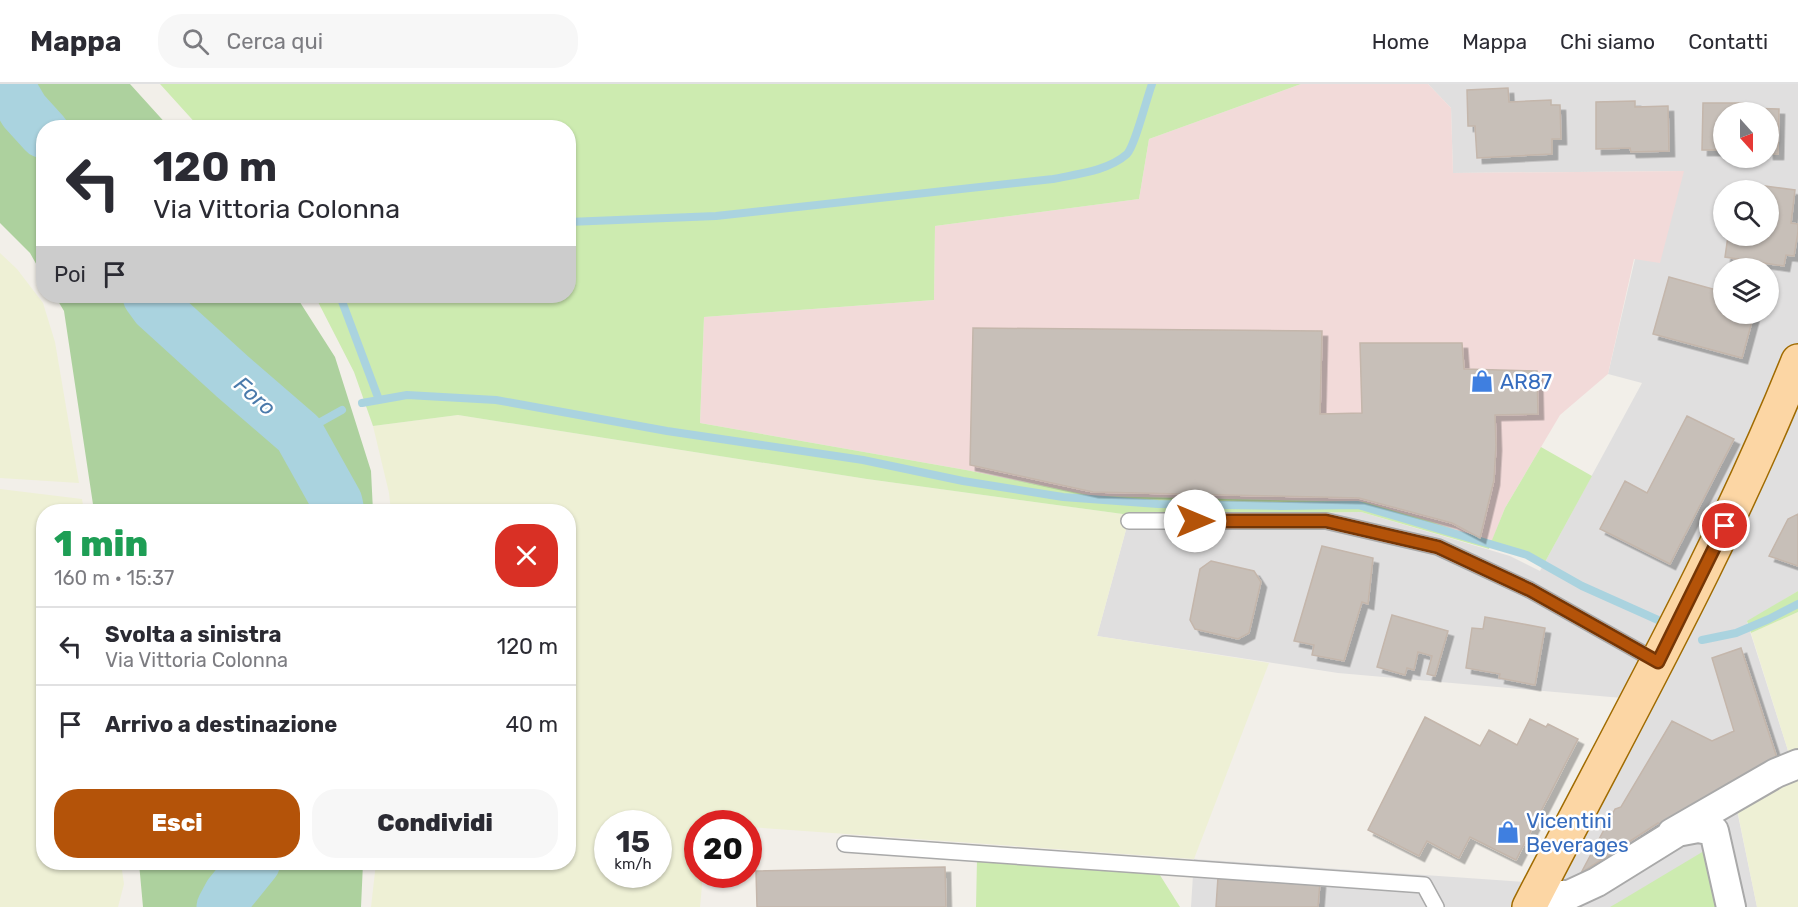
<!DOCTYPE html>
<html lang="it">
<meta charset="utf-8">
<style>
:root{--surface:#fff;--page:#f7f7f7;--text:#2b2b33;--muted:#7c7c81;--line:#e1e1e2;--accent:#b45309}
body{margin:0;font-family:Rubik,sans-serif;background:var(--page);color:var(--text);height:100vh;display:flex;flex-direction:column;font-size:22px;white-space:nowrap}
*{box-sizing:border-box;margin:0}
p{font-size:20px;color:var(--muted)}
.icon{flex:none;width:33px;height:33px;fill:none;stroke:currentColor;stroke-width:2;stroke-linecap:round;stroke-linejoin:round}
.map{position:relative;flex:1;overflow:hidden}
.sheet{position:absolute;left:36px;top:420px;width:540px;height:366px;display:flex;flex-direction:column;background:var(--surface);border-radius:24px;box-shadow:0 2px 4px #0004}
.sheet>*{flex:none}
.top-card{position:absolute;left:36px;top:36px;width:540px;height:183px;border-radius:24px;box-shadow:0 2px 4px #0004;background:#fff;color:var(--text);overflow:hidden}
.needle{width:39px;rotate:159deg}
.buttons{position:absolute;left:1713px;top:18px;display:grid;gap:12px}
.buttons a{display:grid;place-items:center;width:66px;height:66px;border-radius:50%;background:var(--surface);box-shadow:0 2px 4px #0004;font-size:30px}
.speed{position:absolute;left:594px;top:726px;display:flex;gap:12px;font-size:30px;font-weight:700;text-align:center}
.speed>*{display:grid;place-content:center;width:78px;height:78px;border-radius:50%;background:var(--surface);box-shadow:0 2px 4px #0004;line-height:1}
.speed small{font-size:15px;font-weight:400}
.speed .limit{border:9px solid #d22;background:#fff;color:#111}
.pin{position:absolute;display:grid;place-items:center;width:51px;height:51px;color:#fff;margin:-26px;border:3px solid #fff;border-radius:50%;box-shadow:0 2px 6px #0007}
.me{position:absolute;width:66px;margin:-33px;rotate:90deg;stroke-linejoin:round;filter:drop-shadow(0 0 4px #0008)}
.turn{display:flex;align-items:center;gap:21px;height:126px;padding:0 18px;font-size:27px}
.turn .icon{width:78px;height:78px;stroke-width:2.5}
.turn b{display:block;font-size:42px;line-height:51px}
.then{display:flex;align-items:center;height:57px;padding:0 18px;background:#0003;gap:12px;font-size:22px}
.round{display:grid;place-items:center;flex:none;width:63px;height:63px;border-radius:24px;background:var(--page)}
.summary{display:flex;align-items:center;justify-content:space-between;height:102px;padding:0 18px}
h1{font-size:36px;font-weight:800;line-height:45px;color:#1e9e55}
.button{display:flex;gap:12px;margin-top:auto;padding:12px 18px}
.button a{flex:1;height:69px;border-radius:24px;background:var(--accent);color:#fff;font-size:24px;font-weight:800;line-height:69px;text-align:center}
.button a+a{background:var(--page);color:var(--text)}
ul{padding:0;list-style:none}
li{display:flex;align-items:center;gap:18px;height:78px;padding:0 18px;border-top:2px solid var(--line)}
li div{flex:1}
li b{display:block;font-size:22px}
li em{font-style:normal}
header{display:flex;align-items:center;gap:36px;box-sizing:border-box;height:84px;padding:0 30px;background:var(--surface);border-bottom:2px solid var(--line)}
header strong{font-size:28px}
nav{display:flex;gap:33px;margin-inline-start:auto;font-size:21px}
.search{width:420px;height:54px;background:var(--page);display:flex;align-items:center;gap:15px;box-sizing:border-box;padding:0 21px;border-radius:24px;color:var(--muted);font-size:22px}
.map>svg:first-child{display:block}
</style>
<header>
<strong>Mappa</strong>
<div class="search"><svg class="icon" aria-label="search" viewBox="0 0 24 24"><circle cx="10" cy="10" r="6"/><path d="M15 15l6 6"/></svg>Cerca qui</div>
<nav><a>Home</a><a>Mappa</a><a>Chi siamo</a><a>Contatti</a></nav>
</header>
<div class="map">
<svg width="1798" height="823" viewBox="0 0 1798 823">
<defs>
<filter id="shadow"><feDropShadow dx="5.5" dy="5.5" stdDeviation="0" flood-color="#0004"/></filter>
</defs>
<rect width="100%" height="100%" fill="#f2efe9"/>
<path fill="#e0dfdf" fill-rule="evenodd" d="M1428 0H1798V507L1747 538 1791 676 1733 707 1757 823H1191L1194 775 1525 798 1622 614 1338 589 1097 552 1130 431 1361 428 1510 472 1540 487 1642 299 1608 290 1635 175 1683 87 1453 89 1451 24ZM1724 28H1768V74H1724ZM1724 106H1768V152H1724ZM1724 184H1768V230H1724Z"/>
<path fill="#f2dad9" d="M1301 0H1428L1451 24 1453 89 1684 87 1660 179 1634 175 1608 290 1560 331 1505 424 1492 457 1327 417 1093 412 966 386 700 339 704 233 934 216 935 142 1139 115 1149 55Z"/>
<path fill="#eef0d5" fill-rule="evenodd" d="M0 169 17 185 43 219 55 258 79 399 0 394Z
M458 331 867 395 1130 431 1097 552 1269 579 1194 775 749 743 748 740H698V790L703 791 700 823H371L376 779 568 778V428L391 427 389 409 373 342ZM608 740H658V790H608Z
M0 405 82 415 84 427 44 428V778L121 779 124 800 118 823H0Z
M1798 528V674L1791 676 1751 549Z
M1798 687V823H1757L1736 720Z"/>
<path fill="#cdebb0" d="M160 0H1301L1149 55 1139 115 935 142 934 216 704 233 700 339 966 386 1093 412 1364 418 1429 437 1488 457 1492 456 1505 424 1541 363 1592 392 1545 478 1492 457 1489 465 1361 428 1130 431 867 395 458 331 373 342 354 288 315 212H568V44L199 43Z
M1798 507V528L1751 549 1747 537Z
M1714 761 1726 823H1610L1617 819Z
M977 775 1158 788 1180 823H976Z"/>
<path fill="#add19e" d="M0 0H130L169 43 44 44 43 192 30 169 0 139Z
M55 212H296L335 273 371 387 373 427H94L64 227Z
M139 779H363L361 823H143Z"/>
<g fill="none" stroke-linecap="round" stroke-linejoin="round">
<path stroke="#aad3df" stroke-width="8" d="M568 138 716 132 1053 95C1077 90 1108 87 1127 70 1135 62 1147 13 1152 0
M340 212 379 316
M362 319 407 311 496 316 667 347 863 376 963 397 1063 413 1158 420 1281 422 1358 421 1527 471 1582 502 1658 536
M299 350 342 326
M1702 556 1736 549 1769 535 1798 520"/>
<path stroke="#aad3df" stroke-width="51" d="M8 0 24 27 44 49
M148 212 156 223 233 293 299 350 337 418 339 428
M222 823 229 810 255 778"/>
</g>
<path fill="#c7bfb8" stroke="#c4b6ab" stroke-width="1.5" filter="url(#shadow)" d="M1508 4 1509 18 1551 16V21H1560L1561 55H1552V70L1477 74 1475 42H1468L1467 6Z
M1635 17V23L1668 22 1669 67 1631 68 1630 64 1596 65V18Z
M1703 19H1743V24L1779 25 1778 70H1768V28H1724V66H1702Z
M1765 102 1795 106 1791 139 1798 140V148L1794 172 1786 171 1784 182 1725 173 1728 152H1768V106H1765Z
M1669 193 1724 208V230H1754L1742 274 1653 250Z
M973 244 1322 247 1320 330 1362 329 1360 259H1462L1464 285 1537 287 1538 330 1495 331 1496 361 1494 396 1480 454 1452 439 1359 414 1093 408 970 381Z
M1687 332 1734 355 1670 480 1600 445 1625 397 1647 409Z
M1798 430V482L1769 472 1788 435Z
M1322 462 1373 474 1368 520 1362 518 1344 577 1312 571 1314 561 1294 557Z
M1211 477 1254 487 1261 498 1249 549 1238 555 1195 545 1190 536 1200 485Z
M1392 531 1448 547 1435 592 1427 590 1432 572 1418 568 1414 586 1407 584 1405 591 1377 583Z
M1485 533 1545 544 1535 601 1499 594 1500 590 1466 584 1472 544 1483 545Z
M1741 564 1777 674 1688 723 1681 735 1664 743 1658 739 1581 789 1615 725 1621 723 1672 637 1712 657 1734 647 1712 574Z
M1425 633 1480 662 1489 646 1517 661 1530 635 1546 643 1548 640 1578 655 1516 776 1470 753 1459 774 1427 757 1419 772 1368 746Z
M945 783 946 823H757L756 787Z
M1218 793 1320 798 1318 823H1216Z"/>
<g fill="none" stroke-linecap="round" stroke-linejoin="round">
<g stroke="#a9a9a9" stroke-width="18">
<path id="lane" d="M1129 437H1326L1438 463 1530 506 1658 578
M845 760 1424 801 1436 823"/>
</g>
<g stroke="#a9a9a9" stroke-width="32">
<path id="street" d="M1677 748 1698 744 1714 747 1731 823
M1672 749 1776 689 1798 680
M1535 811H1569L1597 798 1676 749"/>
</g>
<g stroke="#a06b00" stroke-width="36">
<path id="primary" d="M1529 823C1622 642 1722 466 1798 277"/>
</g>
<use href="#lane" stroke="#fff" stroke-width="15"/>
<use href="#street" stroke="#fff" stroke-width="28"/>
<use href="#primary" stroke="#fcd6a4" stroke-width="33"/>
</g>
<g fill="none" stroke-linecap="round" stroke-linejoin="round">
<g stroke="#753606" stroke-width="15">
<path id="route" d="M1195 437H1326L1438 463 1530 506 1658 578 1725 442"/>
</g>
<use href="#route" stroke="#b45309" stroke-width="10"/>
</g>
<defs>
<g id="shop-bare" transform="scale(1.8)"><path d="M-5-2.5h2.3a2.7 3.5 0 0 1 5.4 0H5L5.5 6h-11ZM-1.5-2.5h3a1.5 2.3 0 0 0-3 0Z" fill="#3f7fe0" stroke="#fff" stroke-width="2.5" paint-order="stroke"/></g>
</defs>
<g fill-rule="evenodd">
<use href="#shop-bare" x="1482" y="297"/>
<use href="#shop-bare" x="1508" y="748"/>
</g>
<g text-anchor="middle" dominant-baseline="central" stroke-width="5" stroke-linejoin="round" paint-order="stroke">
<g font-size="21" fill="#366cbe" stroke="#fff" text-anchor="start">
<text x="1500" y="297">AR87</text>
<text x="1526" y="736">Vicentini<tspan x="1526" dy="24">Beverages</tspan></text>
</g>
<g font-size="22" font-style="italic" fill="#4a7aab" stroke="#fff">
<text transform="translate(255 312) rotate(41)">Foro</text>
</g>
</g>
</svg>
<div class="buttons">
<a><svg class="needle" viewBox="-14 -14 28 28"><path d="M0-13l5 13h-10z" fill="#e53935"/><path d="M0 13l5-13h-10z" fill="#7c7c81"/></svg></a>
<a><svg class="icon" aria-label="search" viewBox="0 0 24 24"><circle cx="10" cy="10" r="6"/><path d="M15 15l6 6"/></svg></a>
<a><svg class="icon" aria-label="layers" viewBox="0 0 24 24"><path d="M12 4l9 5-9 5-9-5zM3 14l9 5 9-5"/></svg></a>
</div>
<div class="speed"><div>15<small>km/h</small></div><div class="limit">20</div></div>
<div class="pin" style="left:1725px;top:442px;background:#d93025"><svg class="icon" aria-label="arrive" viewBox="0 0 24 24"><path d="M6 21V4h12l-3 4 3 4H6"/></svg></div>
<svg class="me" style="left:1195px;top:437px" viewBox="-20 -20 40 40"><circle r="19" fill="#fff"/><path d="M0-13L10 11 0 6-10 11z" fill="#b45309"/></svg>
<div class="top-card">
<div class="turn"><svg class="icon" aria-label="left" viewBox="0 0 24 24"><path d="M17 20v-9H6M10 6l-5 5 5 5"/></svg><div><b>120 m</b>Via Vittoria Colonna</div></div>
<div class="then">Poi<svg class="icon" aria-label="arrive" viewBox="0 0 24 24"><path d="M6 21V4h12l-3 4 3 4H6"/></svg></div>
</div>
<section class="sheet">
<div class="summary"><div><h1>1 min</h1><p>160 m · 15:37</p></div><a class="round" style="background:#d93025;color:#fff"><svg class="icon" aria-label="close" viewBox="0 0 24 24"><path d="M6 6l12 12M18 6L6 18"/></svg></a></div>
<ul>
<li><svg class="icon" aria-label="left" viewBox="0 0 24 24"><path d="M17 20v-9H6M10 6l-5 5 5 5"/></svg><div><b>Svolta a sinistra</b><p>Via Vittoria Colonna</p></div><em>120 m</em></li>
<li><svg class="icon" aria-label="arrive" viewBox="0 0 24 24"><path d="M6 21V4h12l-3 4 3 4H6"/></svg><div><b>Arrivo a destinazione</b></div><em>40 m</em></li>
</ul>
<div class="button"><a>Esci</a><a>Condividi</a></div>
</section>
</div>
